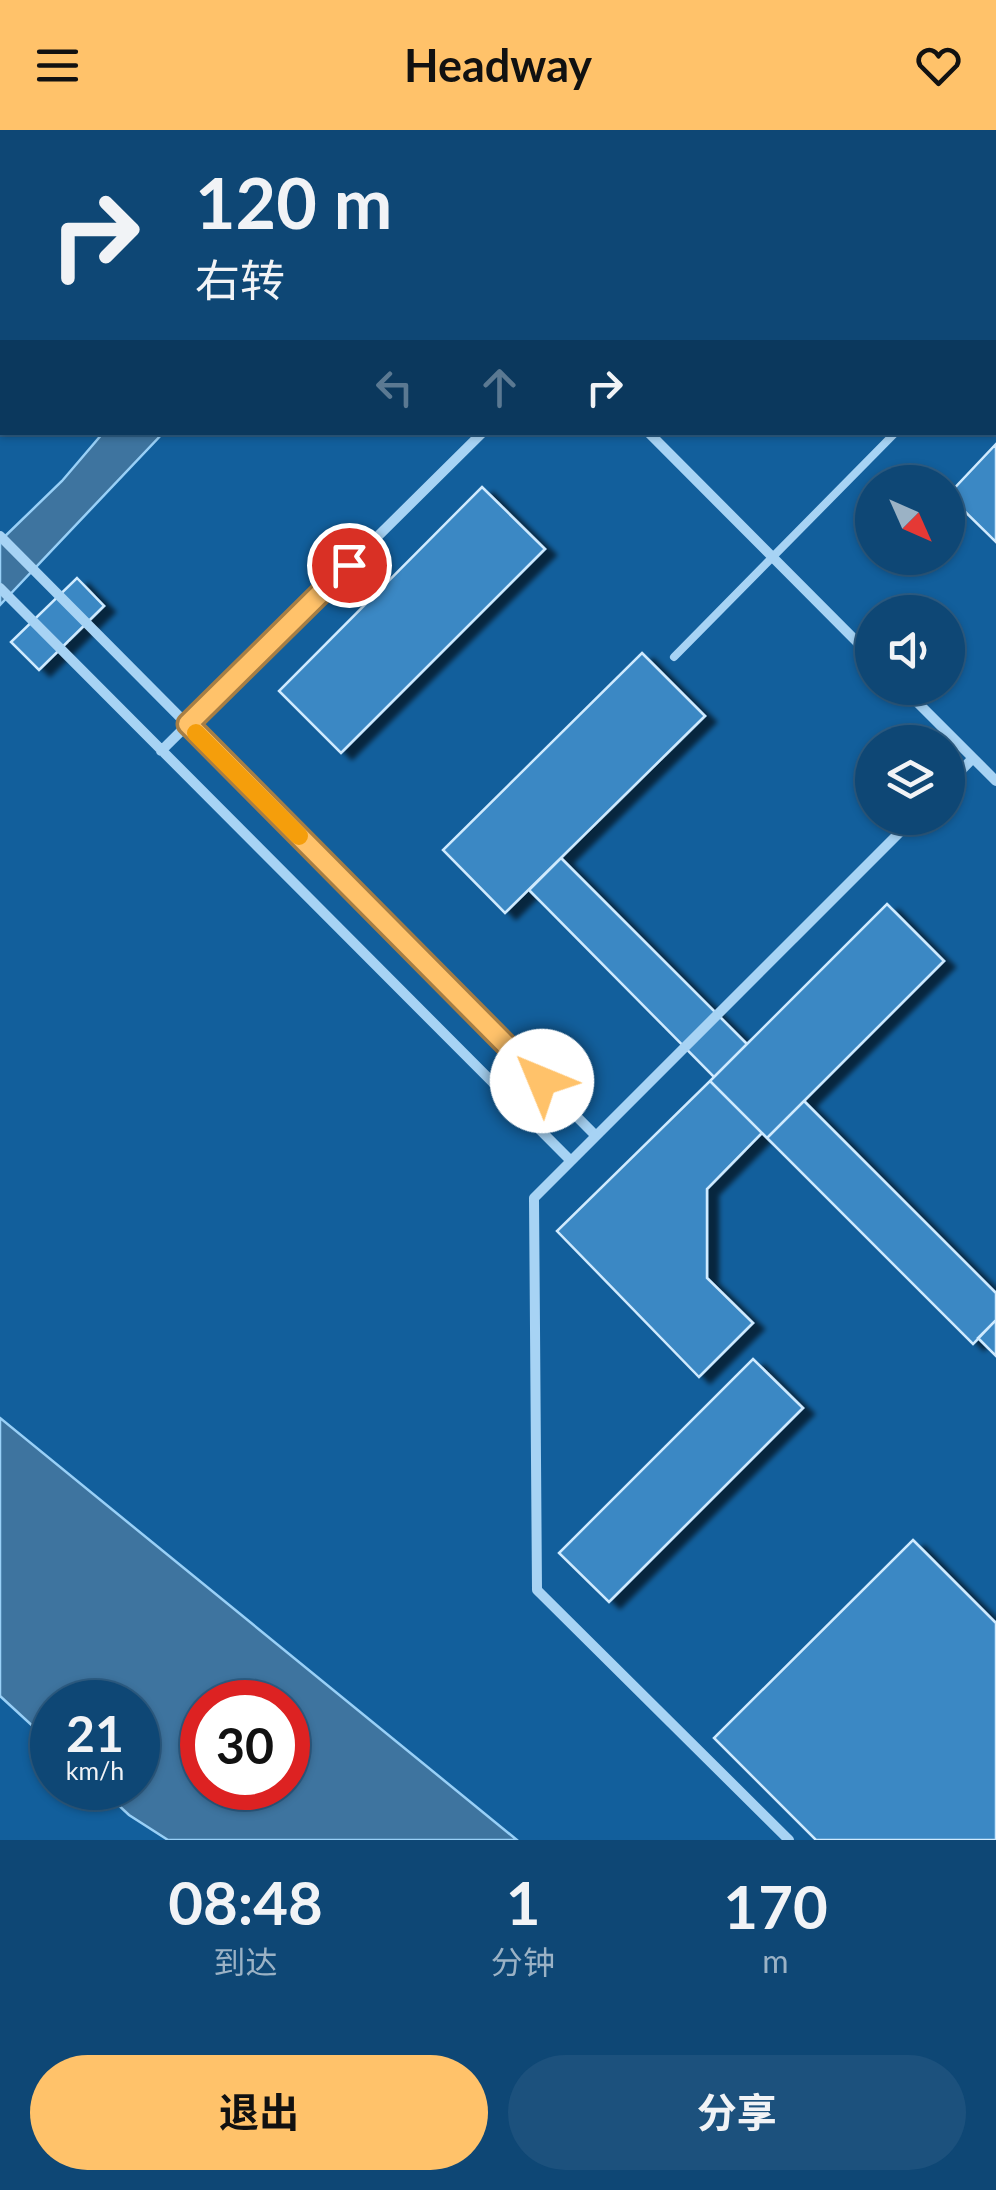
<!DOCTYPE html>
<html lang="zh">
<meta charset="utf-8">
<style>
:root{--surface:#0e4775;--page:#1c517d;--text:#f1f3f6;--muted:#9bb2c5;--line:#2e5f87;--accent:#ffc26a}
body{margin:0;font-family:Lato,"Noto Sans SC",sans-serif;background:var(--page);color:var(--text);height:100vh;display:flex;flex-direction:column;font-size:38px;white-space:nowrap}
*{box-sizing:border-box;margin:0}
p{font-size:32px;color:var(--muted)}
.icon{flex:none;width:55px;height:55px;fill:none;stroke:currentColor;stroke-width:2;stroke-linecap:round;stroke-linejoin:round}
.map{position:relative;height:1710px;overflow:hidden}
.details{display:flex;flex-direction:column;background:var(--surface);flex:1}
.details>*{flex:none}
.hud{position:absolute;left:0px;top:0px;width:998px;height:305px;box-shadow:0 2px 8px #0004,0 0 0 2px var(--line);background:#0e4775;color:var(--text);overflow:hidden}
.needle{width:65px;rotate:135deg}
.buttons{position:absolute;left:855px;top:335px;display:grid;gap:20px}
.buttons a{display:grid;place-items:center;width:110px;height:110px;border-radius:50%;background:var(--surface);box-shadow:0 2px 8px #0004,0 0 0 2px var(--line);font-size:50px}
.speed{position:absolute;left:30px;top:1550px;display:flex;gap:20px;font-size:50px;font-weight:700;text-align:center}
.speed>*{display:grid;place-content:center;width:130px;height:130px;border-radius:50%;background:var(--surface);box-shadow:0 2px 8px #0004,0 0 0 2px var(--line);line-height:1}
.speed small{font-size:25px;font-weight:400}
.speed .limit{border:15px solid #d22;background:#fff;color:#111}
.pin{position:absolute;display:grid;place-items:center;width:85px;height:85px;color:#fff;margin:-42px;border:5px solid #fff;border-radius:50%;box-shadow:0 2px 10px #0007}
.me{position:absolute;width:110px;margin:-55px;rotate:315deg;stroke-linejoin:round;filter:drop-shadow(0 0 8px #0008)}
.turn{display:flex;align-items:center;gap:35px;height:210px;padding:0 30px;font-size:45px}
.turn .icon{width:130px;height:130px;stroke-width:2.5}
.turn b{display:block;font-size:70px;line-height:85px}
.lanes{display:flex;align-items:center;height:95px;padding:0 30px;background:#0003;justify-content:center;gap:50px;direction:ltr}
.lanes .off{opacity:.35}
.eta{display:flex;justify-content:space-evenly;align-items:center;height:170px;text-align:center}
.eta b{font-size:60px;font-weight:700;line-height:70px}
.action{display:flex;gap:20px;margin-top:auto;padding:20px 30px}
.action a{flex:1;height:115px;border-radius:60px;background:var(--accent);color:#111;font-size:40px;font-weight:700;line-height:115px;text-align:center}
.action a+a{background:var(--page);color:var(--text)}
header{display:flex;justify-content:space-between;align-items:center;height:130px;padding:0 30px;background:var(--accent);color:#111;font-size:45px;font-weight:700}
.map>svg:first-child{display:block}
</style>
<header><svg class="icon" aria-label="menu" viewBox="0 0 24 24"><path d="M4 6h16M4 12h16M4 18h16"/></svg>Headway<svg class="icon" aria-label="heart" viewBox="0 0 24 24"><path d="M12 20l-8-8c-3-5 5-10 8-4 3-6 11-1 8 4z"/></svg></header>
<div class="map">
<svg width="996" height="1710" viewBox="0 0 996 1710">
<defs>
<filter id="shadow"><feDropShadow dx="11" dy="6" stdDeviation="2.5" flood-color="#0009"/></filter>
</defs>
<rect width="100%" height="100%" fill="#125f9c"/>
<path fill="#3e749f" stroke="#99d0f7" stroke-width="2.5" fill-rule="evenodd" d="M595 0H996V51L995 2H588Z
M103 303H163L0 475V411L62 351Z
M0 1288 517 1710H168L129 1685 100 1658H138V1572H52V1614L0 1566ZM202 1572H288V1658H202Z"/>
<path fill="#3b88c4" stroke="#cfeafe" stroke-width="2.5" filter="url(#shadow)" d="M996 314V412L948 365Z
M482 357 545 419 341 623 279 561Z
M77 448 104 476 39 540 11 512Z
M642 523 705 586 505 783 443 720Z
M561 728 747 914 714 947 529 760Z
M887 774 944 831 767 1008 710 951Z
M710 951 762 1003 707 1059V1148L753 1193 699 1247 557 1101Z
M804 971 996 1163V1190L973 1214 767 1008Z
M996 1190V1226L978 1208Z
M753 1229 803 1278 609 1472 559 1423Z
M913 1410 996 1493V1710H816L714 1608Z"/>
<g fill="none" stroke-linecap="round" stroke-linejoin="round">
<path stroke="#a7d3f4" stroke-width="8" d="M113 2 116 0
M0 100 2 98
M995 202 996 201
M674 527 896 302"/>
<path stroke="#a7d3f4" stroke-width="10" d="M648 302 872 527
M0 406 596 1006
M0 458 571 1031
M903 558 996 651
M161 621 483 302
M948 654 973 628
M789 1710 537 1460 534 1068 914 688"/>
<path stroke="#a7d3f4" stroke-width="18" d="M367 2 371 0
M0 253 2 251"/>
</g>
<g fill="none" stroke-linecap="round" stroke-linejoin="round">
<g stroke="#a67e45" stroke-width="25">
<path id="route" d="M349 435 188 594 542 951"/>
</g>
<use href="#route" stroke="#ffc26a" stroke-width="18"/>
<path stroke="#f59e0b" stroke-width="18" d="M196 603 299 706"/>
</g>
</svg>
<div class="buttons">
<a><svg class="needle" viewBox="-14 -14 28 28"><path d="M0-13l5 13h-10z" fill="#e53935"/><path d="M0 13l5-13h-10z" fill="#9bb2c5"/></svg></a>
<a><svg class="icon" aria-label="sound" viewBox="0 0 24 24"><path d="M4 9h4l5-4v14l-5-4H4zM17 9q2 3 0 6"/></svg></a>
<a><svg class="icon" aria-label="layers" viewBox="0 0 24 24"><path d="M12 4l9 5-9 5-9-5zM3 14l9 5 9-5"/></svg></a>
</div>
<div class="speed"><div>21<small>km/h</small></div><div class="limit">30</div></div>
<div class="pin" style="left:349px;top:435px;background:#d93025"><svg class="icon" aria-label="arrive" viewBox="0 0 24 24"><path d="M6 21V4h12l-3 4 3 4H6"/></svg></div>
<svg class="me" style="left:542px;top:951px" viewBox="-20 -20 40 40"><circle r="19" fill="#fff"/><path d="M0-13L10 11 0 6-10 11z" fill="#ffc26a"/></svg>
<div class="hud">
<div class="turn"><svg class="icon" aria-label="right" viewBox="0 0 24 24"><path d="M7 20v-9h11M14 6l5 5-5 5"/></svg><div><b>120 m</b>右转</div></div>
<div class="lanes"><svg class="icon off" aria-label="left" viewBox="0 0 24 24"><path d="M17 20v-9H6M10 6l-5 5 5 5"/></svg><svg class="icon off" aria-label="ahead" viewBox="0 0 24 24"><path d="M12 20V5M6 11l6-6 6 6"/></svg><svg class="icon" aria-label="right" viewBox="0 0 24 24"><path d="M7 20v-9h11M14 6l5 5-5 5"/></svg></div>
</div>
</div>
<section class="details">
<div class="eta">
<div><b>08:48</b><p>到达</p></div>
<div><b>1</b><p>分钟</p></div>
<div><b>170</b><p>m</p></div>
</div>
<div class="action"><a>退出</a><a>分享</a></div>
</section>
